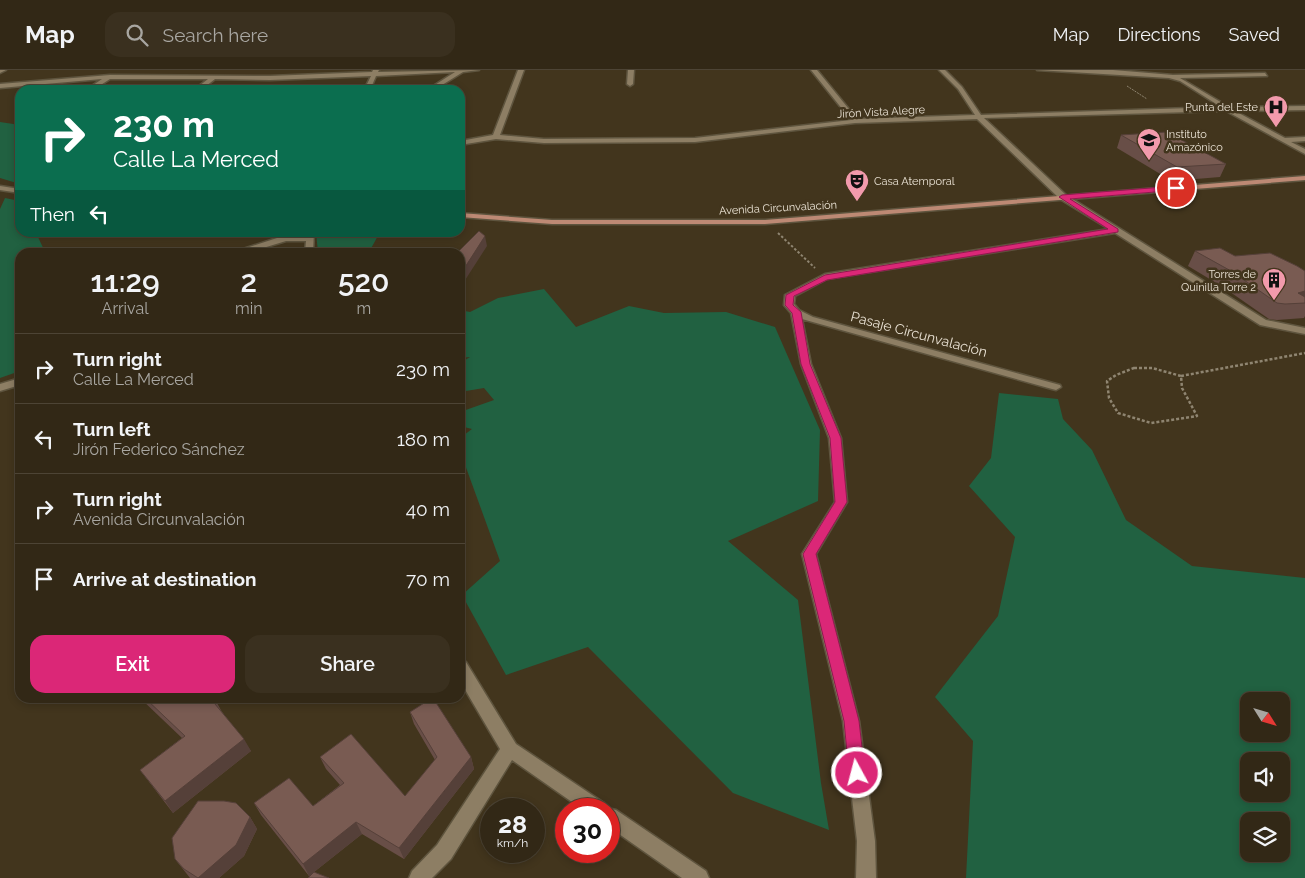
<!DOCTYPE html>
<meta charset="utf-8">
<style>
:root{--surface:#322816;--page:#3a301f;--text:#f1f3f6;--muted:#a8a6a1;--line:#4d4435;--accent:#db2777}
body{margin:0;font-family:Raleway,sans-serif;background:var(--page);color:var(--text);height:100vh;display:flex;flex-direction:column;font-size:19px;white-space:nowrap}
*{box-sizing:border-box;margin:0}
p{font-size:16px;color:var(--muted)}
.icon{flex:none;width:28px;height:28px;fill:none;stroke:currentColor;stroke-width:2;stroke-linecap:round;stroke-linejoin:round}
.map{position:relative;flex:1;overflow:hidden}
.drawer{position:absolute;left:15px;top:178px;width:450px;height:455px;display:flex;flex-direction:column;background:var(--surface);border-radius:15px;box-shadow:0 2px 8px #0003,0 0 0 1px var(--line)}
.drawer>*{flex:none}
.top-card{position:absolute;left:15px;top:15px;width:450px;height:152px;border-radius:15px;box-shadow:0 2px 8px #0003,0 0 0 1px var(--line);background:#0b6e4f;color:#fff;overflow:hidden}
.needle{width:32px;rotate:127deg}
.tools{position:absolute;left:1240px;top:622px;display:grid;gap:10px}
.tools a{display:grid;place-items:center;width:50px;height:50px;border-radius:10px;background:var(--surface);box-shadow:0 2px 8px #0003,0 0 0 1px var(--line);font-size:25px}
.speed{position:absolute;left:480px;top:728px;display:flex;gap:10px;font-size:25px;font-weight:700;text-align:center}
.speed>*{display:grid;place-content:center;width:65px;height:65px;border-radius:50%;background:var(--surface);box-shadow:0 2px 8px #0003,0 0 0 1px var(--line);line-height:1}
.speed small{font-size:12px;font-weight:400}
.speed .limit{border:8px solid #d22;background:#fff;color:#111}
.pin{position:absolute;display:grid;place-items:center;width:42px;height:42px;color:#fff;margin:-21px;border:2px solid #fff;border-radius:50%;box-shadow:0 1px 5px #0007}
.me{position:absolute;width:55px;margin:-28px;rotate:353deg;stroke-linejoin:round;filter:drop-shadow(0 0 4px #0008)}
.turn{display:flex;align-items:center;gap:18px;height:105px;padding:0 15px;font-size:22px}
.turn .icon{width:65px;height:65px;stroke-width:2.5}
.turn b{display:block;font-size:35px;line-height:42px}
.then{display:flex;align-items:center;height:48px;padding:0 15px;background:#0003;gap:10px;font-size:19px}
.eta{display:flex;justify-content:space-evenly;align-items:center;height:85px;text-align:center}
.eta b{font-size:30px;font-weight:600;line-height:35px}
.cta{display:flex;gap:10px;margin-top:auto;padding:10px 15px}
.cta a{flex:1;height:58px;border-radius:15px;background:var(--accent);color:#fff;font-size:20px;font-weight:600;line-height:58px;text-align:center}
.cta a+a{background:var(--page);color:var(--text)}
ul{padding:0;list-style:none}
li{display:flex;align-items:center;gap:15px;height:70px;padding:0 15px;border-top:1px solid var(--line)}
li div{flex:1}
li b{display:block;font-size:19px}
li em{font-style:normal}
header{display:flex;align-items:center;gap:30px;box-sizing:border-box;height:70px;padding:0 25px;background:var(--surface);border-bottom:1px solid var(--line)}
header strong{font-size:24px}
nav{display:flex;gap:28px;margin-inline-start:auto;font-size:18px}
.search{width:350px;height:45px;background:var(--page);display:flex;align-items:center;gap:12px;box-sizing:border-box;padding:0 18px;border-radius:15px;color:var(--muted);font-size:19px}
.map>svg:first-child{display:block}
</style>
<header>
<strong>Map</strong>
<div class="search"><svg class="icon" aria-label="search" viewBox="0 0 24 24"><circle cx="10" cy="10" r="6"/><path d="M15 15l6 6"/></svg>Search here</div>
<nav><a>Map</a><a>Directions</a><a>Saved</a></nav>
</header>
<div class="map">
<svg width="1305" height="808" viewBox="0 0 1305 808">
<rect width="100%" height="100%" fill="#42351d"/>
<path fill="#216141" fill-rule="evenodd" d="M0 52 20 55V114L0 108Z
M5 128 20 131V162L40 163 38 167 45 182H20V301L0 308V139Z
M377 162 379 164 369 182H318L316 163Z
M544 219 576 257 629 236 664 243 726 242 775 257 820 360 818 431 728 471 798 530 821 713 829 760 733 723 588 577 506 605 462 525 500 491 460 381V368L472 359 460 356V342L494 330 484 318 460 322V293L470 287 460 288V240L470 242 498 228Z
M999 323 1058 329 1063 349 1092 380 1126 450 1192 496 1305 508V808H966L973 671 935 627 998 546 1015 467 969 416 991 388ZM1281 631V664H1249V631ZM1281 691V724H1249V691ZM1281 751V784H1249V751Z"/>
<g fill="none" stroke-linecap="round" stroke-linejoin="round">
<g stroke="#5e543e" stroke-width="3">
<path id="minor" d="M0 0H6L0 3Z
M373 0H379L378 2 479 0 463 2 434 20H427L455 2 376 6 370 20H364L371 6 270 10 215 9 201 20H194L208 9H110L93 20H86L102 9 0 18V14L110 5 270 6 372 2Z
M518 0H524L500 65 544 69 695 68 851 50 811 0H817L857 49 975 45 958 19 939 0H945L962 17 981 45 1221 37 1180 11 1169 8 1037 0H1113L1173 5 1265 3 1267 6 1180 8 1229 37 1305 36V40L1235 41 1285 68 1305 67V71L1291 72 1305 79V84L1226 41 984 48 1066 125 1266 250 1305 258V264L1260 255 1115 163 827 209 795 226 794 234 799 240 813 247 1060 315 1061 317 1056 320 1052 319 802 249 811 294 841 368 847 432 816 484 859 651 875 771 876 808H856L857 771 843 651 802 484 835 432 829 368 801 294 791 243 784 235 785 225 825 204 1109 159 1060 129 977 49 855 53 695 72 544 73 496 69 460 75V71L493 65Z
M628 0H634L633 14 630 16 627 14Z
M0 116 20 119V123L0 120Z
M266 162 306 166V162H314L313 182H305L306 171H286L250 182H239L240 180 277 168Z
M20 308V315L0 321V314Z
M460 591 466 592 516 674 604 733 607 738 616 740 706 801 709 808H682L609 757V739H582L512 690 451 789 432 808H409L412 801 437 775 500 679 460 611Z"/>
</g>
<g stroke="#5e543e" stroke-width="3">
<path id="major" d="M1305 106V110L765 154H552L460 147V143L552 150H765Z"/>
</g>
<path stroke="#8f8571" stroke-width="1" stroke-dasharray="2 1" stroke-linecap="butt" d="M1127 16 1147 29"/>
<path stroke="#8f8571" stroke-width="2" stroke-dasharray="2.5 2" stroke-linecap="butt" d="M778 163 815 198"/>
<path stroke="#8f8571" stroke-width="2.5" stroke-dasharray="3 2" stroke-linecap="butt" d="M1134 298H1152L1181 306 1182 318 1197 346 1151 353 1118 343 1109 328 1107 311 1116 305Z
M1181 306 1305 283"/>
<use href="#minor" fill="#8d7e64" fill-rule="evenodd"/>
<use href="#major" fill="#bd8974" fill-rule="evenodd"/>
</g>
<path fill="#684e47" d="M1121 65 1226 94 1220 107 1172 111 1117 78Z
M1195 181 1235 186 1305 201V246L1304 248 1277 250 1269 249 1223 217 1188 196Z
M140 628H212L217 633 222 642 251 681 173 743 140 700 182 668Z
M410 642 471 687 474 699 404 789 362 764 309 806 261 745 254 733 313 736 340 715 326 699 320 687 405 726 435 690 414 654Z
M250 747 257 759 244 786 219 808H190L175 789Z"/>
<path fill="#554039" d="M485 166 487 176 460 218V205Z
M1305 221V233L1298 223Z
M244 669 251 681 173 743 165 731Z
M471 687 474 699 404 789 399 778Z
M250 747 257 759 244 786 219 808H198Z
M356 752 362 764 309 806 303 794Z"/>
<path fill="#795b52" stroke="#554039" d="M1167 62 1226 94 1177 97 1121 65Z
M479 161 485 166 460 205V182H458Z
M1220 178 1235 186 1270 183 1297 196 1305 201V221L1298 223 1305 227V233L1285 234 1277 233 1231 201 1195 181Z
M145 628H212L217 633 215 634 244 669 165 731 140 700 185 666Z
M432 628H433L471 687 399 778 356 752 303 794 254 733 289 708 313 736 344 713 320 687 351 664 405 726 437 687 410 642Z
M198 731H224L236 733 250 747 236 775 198 808 184 799 175 789 172 768Z
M314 802 329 808H308Z"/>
<path fill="#db2777" stroke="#8e194d" d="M1176 116 1180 118 1179 120 1070 129 1118 159V162L827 210 794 226 793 235 801 242 810 294 841 368 847 432 816 484 859 651 865 703 863 708 857 710 852 708 849 703 844 651 803 484 835 432 830 368 801 294 792 243 785 235 786 225 825 205 1108 159 1059 127 1062 125Z"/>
<defs>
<g id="hospital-pin" transform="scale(1.25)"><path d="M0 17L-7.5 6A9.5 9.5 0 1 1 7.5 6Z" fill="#f29aac" stroke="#42351d"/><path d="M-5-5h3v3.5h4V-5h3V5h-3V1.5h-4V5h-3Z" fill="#111"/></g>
<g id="university-pin" transform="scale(1.25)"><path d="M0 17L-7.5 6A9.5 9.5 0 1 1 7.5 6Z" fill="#f29aac" stroke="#42351d"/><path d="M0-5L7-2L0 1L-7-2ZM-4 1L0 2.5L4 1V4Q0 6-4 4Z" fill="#111"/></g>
<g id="theatre-pin" transform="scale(1.25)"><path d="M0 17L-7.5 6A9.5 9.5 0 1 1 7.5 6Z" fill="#f29aac" stroke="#42351d"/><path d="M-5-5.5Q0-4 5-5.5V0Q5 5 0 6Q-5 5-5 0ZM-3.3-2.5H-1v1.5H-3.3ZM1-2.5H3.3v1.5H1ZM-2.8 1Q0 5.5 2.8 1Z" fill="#111"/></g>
<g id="building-pin" transform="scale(1.25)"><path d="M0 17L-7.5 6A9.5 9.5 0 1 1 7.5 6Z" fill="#f29aac" stroke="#42351d"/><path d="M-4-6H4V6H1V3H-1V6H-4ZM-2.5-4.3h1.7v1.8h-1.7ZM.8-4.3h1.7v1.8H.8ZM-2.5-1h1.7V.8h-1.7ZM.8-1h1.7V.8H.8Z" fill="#111"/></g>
</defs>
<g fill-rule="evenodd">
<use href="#hospital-pin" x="1276" y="37"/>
<use href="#university-pin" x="1149" y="70"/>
<use href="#theatre-pin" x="857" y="111"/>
<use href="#building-pin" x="1274" y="210"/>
</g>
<g text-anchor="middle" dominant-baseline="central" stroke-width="5" stroke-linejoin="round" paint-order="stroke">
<g font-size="11" fill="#e9e1d3" stroke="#42351d" text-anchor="end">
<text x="1258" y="37">Punta del Este</text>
<text x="1166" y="64" text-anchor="start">Instituto<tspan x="1166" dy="13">Amazónico</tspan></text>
<text x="874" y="111" text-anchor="start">Casa Atemporal</text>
<text x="1256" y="204">Torres de<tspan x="1256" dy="13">Quinilla Torre 2</tspan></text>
</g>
<g font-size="11" fill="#e9e1d3" stroke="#42351d">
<text transform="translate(881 42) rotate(-3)">Jirón Vista Alegre</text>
<text transform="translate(778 138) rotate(-3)">Avenida Circunvalación</text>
</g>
<g font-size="14" fill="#e9e1d3" stroke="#42351d">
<text transform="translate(919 264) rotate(15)">Pasaje Circunvalación</text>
</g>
</g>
</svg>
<div class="tools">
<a><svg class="needle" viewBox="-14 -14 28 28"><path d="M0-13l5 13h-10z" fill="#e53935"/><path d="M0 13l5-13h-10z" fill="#a8a6a1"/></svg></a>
<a><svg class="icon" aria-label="sound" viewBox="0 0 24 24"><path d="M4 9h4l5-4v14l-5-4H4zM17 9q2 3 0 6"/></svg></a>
<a><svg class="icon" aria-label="layers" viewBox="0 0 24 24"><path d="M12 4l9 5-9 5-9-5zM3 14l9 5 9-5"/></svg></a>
</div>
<div class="speed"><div>28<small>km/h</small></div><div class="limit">30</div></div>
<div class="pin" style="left:1176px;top:118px;background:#d93025"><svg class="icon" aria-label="arrive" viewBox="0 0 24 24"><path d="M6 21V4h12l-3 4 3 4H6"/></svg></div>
<svg class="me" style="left:857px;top:703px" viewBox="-20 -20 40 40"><circle r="17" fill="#db2777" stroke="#fff" stroke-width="3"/><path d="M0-11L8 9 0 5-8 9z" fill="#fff"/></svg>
<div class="top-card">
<div class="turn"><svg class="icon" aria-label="right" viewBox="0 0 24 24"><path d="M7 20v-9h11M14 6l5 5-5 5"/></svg><div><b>230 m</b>Calle La Merced</div></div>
<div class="then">Then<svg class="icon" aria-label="left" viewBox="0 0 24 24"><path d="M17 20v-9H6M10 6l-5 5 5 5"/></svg></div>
</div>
<section class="drawer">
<div class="eta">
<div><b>11:29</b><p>Arrival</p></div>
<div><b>2</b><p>min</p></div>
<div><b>520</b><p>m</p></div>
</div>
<ul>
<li><svg class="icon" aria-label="right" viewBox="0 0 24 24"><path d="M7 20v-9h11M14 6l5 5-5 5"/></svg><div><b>Turn right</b><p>Calle La Merced</p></div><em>230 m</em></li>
<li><svg class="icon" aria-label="left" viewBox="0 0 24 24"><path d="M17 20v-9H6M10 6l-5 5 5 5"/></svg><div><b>Turn left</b><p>Jirón Federico Sánchez</p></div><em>180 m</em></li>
<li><svg class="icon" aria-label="right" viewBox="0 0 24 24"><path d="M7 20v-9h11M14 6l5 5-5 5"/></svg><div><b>Turn right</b><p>Avenida Circunvalación</p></div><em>40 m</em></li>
<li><svg class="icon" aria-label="arrive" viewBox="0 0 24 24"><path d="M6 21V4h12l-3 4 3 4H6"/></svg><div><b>Arrive at destination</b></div><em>70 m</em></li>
</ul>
<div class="cta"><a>Exit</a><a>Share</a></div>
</section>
</div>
